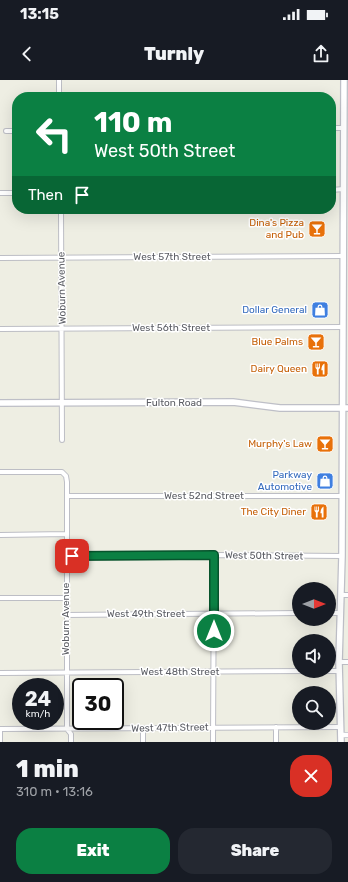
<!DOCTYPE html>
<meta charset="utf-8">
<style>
:root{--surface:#171b24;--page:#242831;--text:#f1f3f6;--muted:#9ea1a6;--accent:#0b8043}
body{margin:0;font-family:Rubik,sans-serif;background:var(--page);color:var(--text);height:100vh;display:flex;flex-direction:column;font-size:15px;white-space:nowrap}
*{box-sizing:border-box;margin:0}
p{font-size:13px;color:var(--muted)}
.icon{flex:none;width:22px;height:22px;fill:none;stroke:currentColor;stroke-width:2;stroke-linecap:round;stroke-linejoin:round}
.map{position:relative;height:662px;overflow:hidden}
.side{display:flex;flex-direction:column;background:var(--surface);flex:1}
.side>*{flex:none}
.top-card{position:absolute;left:12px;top:12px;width:324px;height:122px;border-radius:16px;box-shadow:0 4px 16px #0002;background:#0b8043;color:#fff;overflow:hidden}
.needle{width:26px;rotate:90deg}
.controls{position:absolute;left:292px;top:502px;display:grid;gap:8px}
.controls a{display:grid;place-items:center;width:44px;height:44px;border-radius:50%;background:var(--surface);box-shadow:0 4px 16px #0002;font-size:20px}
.speed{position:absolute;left:12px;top:598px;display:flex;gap:8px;font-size:20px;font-weight:700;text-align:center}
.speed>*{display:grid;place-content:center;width:52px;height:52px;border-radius:50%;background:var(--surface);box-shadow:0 4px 16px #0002;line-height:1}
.speed small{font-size:10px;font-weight:400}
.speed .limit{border:2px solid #111;border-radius:6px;background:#fff;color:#111}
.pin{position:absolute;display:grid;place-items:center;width:34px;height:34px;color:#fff;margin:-17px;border-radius:8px;box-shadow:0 2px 6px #0006}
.me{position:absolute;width:44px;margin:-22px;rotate:0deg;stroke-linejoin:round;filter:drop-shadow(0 0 3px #0008)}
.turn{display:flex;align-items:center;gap:14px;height:84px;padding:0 16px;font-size:18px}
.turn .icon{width:52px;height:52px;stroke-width:2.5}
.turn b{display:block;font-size:28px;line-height:34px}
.then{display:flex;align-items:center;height:38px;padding:0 16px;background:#0003;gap:8px;font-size:15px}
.round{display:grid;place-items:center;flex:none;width:42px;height:42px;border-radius:16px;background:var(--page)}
.overview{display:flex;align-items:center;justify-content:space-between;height:68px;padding:0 16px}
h1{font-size:24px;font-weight:800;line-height:30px}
.cta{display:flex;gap:8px;margin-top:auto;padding:8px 16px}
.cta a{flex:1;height:46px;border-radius:16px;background:var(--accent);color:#fff;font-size:16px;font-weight:800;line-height:46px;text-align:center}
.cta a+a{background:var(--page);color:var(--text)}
.status{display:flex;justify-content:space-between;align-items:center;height:28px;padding:0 20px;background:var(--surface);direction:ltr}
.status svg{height:11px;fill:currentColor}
header{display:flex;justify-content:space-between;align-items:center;height:52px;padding:0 16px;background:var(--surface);font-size:18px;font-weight:800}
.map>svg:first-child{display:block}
</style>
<div class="status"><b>13:15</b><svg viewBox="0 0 49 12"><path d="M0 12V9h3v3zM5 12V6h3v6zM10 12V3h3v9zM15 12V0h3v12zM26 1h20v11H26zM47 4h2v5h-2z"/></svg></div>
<header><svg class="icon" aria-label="back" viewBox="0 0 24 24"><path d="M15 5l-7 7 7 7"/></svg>Turnly<svg class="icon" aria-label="share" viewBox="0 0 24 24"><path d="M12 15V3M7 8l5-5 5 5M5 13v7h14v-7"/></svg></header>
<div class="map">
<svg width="348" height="662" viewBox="0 0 348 662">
<rect width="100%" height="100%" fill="#eeeee3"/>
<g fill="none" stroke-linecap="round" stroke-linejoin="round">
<g stroke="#bdbec5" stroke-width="6">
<path id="minor" d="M59 0V17
M331 48H343
M6 51H17
M331 110 344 109
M0 113H17
M61 129 62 360
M0 178 343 176
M0 249 343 247
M0 392H62L66 396 67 402V649L71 654V662
M67 416H342
M0 455 67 454
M67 476 214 475 342 476
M341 515H348
M0 518H66
M329 533H341
M66 535 299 533
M339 582H348
M329 591H339
M0 593 311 591
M0 649 341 647
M0 662V649
M143 662V649
M213 662 214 475
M276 662V647"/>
</g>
<g stroke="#bdbec5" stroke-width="6">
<path id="tertiary" d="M341 655H348"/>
</g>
<g stroke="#bebfc7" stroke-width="8">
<path id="secondary" d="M0 323 233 322 280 328H348
M341 662 339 582 342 476 344 0"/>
</g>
<use href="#minor" stroke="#fff" stroke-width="4"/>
<use href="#tertiary" stroke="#fff" stroke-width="4.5"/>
<use href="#secondary" stroke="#fff" stroke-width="5.5"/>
</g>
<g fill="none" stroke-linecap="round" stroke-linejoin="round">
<g stroke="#07532c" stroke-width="10">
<path id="route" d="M72 476 214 475V551"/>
</g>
<use href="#route" stroke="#0b8043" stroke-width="7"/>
</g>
<defs>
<g id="bar-square" transform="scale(0.9)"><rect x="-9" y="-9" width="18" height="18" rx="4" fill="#e8710a" stroke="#fff"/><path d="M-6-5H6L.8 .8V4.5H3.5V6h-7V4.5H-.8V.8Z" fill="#fff"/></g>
<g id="shop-square" transform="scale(0.9)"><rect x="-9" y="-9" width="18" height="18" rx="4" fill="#3f7fe0" stroke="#fff"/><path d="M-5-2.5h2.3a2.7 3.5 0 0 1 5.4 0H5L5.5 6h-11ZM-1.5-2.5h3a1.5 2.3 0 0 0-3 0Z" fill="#fff"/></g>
<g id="restaurant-square" transform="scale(0.9)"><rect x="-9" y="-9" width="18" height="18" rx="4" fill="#e8710a" stroke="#fff"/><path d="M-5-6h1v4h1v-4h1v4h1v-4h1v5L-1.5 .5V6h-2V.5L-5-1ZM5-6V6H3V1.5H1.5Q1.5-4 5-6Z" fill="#fff"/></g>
</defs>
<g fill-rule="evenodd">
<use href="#bar-square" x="317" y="149"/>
<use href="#shop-square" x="320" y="230"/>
<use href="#bar-square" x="316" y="262"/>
<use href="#restaurant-square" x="320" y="289"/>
<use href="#bar-square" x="325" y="364"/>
<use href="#shop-square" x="325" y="401"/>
<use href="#restaurant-square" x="319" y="432"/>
</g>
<g text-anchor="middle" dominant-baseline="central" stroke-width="3" stroke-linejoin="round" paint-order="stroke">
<g font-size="10" fill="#c56008" stroke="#fff" text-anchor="end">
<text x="304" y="143">Dina's Pizza<tspan x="304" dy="12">and Pub</tspan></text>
<text x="303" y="262">Blue Palms</text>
<text x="307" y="289">Dairy Queen</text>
<text x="312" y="364">Murphy's Law</text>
<text x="306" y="432">The City Diner</text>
</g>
<g font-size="10" fill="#5b5d64" stroke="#fff">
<text x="172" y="177">West 57th Street</text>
<text transform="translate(62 208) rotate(-91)">Woburn Avenue</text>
<text x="171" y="248">West 56th Street</text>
<text x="174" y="323">Fulton Road</text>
<text x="204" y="416">West 52nd Street</text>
<text transform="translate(264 476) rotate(1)">West 50th Street</text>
<text x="146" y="534">West 49th Street</text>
<text transform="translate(66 539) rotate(-90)">Woburn Avenue</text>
<text x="180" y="592">West 48th Street</text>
<text transform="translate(170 648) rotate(-1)">West 47th Street</text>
</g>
<g font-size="10" fill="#366cbe" stroke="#fff" text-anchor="end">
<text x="307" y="230">Dollar General</text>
<text x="312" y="395">Parkway<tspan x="312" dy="12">Automotive</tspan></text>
</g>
</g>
</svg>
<div class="controls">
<a><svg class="needle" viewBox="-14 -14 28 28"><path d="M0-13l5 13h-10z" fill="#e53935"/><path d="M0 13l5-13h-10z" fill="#9ea1a6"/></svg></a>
<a><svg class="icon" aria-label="sound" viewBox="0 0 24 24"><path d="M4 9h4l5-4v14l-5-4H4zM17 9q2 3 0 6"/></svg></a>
<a><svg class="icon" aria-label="search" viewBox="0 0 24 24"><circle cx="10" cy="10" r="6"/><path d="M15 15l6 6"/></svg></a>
</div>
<div class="speed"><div>24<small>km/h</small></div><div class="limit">30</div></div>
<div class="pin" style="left:72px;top:476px;background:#d93025"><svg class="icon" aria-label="arrive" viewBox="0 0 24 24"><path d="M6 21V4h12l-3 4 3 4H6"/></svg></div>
<svg class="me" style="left:214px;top:551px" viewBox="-20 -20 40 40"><circle r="17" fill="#0b8043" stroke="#fff" stroke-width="3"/><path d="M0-11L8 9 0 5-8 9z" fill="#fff"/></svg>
<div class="top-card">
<div class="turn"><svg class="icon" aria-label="left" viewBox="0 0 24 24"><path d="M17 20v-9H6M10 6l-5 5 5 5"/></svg><div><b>110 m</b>West 50th Street</div></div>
<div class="then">Then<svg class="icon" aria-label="arrive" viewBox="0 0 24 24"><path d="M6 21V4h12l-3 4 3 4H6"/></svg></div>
</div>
</div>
<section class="side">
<div class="overview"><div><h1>1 min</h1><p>310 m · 13:16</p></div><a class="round" style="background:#d93025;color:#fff"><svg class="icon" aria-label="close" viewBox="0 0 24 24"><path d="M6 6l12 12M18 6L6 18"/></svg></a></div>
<div class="cta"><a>Exit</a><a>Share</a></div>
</section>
